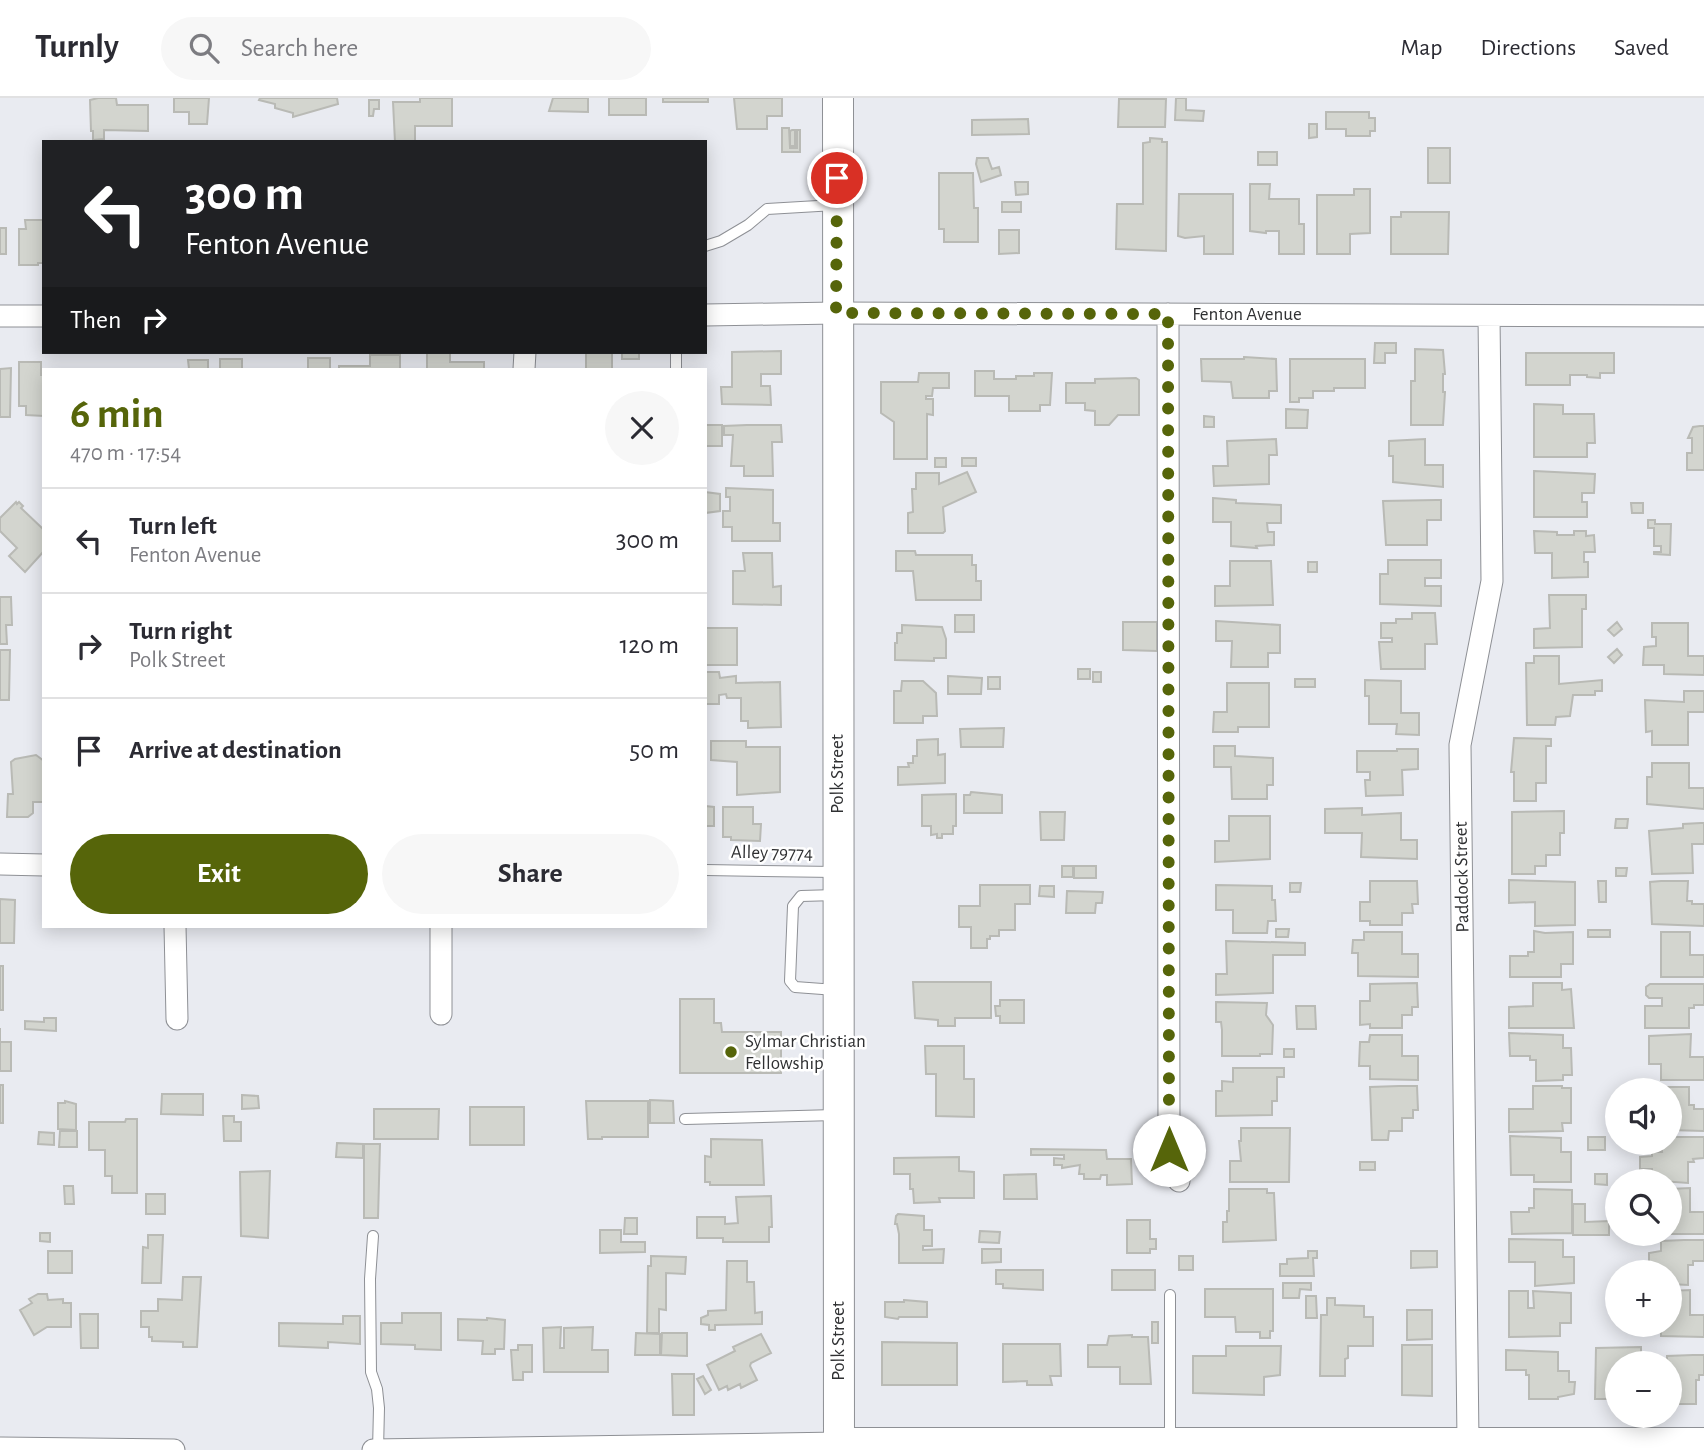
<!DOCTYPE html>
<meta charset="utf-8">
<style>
:root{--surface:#fff;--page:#f7f7f7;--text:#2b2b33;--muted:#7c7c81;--line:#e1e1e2;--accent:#56650a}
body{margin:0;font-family:"Alegreya Sans",sans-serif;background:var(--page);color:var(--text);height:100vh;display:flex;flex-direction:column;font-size:26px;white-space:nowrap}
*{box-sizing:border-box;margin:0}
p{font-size:23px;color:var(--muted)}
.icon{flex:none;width:38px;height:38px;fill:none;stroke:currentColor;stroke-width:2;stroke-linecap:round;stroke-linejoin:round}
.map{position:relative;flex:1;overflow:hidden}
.details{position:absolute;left:42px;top:270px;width:665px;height:560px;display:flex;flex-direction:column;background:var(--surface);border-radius:0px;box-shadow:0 4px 18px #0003}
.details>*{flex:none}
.hud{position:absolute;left:42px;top:42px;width:665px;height:214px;border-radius:0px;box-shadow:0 4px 18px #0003;background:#202124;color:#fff;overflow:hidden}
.fabs{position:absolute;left:1605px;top:980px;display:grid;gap:14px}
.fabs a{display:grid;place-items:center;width:77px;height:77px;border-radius:50%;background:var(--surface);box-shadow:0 4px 18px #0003;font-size:35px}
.pin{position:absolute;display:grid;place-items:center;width:60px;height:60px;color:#fff;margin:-30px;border:4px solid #fff;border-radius:50%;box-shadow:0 2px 7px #0007}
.me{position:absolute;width:77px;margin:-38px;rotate:0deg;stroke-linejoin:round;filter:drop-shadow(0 0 5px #0008)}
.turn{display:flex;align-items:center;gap:24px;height:147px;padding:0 28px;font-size:32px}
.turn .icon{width:91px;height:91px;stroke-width:2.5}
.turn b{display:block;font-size:49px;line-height:60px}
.then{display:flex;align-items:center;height:66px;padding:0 28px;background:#0003;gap:14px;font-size:26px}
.round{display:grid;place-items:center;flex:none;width:74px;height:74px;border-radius:37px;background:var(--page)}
.overview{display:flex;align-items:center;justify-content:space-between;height:119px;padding:0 28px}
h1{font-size:42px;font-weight:700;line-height:52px;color:var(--accent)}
.cta{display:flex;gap:14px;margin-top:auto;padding:14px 28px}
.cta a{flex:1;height:80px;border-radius:42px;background:var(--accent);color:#fff;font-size:28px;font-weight:700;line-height:80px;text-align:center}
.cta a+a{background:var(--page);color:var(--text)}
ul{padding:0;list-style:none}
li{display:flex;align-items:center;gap:21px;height:105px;padding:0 28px;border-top:2px solid var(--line)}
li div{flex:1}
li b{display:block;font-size:26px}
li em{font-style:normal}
header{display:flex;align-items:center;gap:42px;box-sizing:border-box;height:98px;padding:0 35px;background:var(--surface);border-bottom:2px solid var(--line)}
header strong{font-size:33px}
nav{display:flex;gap:38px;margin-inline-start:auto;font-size:24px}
.search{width:490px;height:63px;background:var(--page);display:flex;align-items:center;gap:18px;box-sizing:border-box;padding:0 24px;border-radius:38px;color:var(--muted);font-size:26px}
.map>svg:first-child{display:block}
</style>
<header>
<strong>Turnly</strong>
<div class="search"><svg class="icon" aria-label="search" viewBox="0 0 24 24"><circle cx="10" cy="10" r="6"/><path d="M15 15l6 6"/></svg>Search here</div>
<nav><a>Map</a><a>Directions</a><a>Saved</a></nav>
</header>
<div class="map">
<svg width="1704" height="1352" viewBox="0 0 1704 1352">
<rect width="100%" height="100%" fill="#e9ebf1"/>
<path fill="#d3d5cf" stroke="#b9bab5" stroke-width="2" d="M98 0H116L117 7H148V33L104 32V41L93 42V33H91L90 2Z
M174 0H209L207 26H189V14H174Z
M260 0H337L338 6 293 19V15L275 10V6L259 2Z
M420 0H452V28H415V44H395L393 4H420Z
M553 0H588V14L549 13Z
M609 0H646V17H609Z
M663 0H708V4H663Z
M734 0H782V18H767V31H737Z
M1176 0H1186V12L1204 13 1203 23 1175 22Z
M1119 1H1166L1165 29H1118Z
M369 2H379V11H374L373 18H369Z
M1326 14H1369V20H1375V33H1370V38H1346V31H1326Z
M1028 21 1029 36 972 37V22Z
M1309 26H1317V39L1309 40Z
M782 30H789L790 50H797V32H800V54H782Z
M792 32H795V48H790V33Z
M1150 40 1162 41V44H1167L1166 153 1116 151 1117 106H1143V45L1150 44Z
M1428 50H1450V85H1428Z
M1258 54H1277V67H1258Z
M977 60H988L992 71 999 69 1001 77 981 84 976 66Z
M939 75H973L974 110H978V144H944V131H939Z
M1015 84H1028V96L1016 97Z
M1250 86H1270L1269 101H1299V126H1304V156H1279V133H1266V135L1250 133Z
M1354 91H1370V135L1350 136V156H1317V97H1354Z
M1179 96H1233V156H1204V138L1185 140 1178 138Z
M1002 104H1021V114H1002Z
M1401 114H1449L1448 156H1391V119H1401Z
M25 122H44V165H38V167H19V131H26Z
M0 130H6V156H0Z
M999 132H1019V155L999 156Z
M1375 245H1396V255H1385V265H1374Z
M1415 251 1443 252 1445 276H1443V294H1445L1443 327H1411V283H1415Z
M781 253V276H761V288H770L771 307 722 306 721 289H732V254Z
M427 254H450V264H484V271H427Z
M586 254H612V271H586Z
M622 254H639V261H622Z
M1526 255H1614V275H1600V280L1587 279V277H1570V287H1526Z
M370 257H400V271H339V268H370Z
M1244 259 1276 261 1277 293H1269V300H1233L1231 284 1202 283 1201 261H1244Z
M308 260H330V271H308Z
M220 261H242V271H220Z
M1290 261H1365V290H1334V293H1313V300H1299V304H1290Z
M188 262H208V271H189Z
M19 264H41V277H44V318L26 317V308H19Z
M11 270 10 319H0V271Z
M975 273H994V281H1016V278H1034V275H1052L1050 307H1040V313H1009V298H975Z
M919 275H949V290H933L932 298H926V301H933V317L927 316V361H894V324L881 315V284H918Z
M1136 280 1139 282V317H1118L1109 327H1095V313L1085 312V305H1066V285H1095V281Z
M1534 306 1563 307V316H1594L1595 345H1587V359H1534Z
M1286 311 1308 312 1307 330H1286Z
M1204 318 1214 319V329H1204Z
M705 327H722V348H705Z
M747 327H781L782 344H772L773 378H744V368H731L733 337H724V328Z
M1700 328H1704V372H1687V355H1692V340H1688L1693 329Z
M1276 341 1277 357H1269V386L1214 388 1213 368H1228L1227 343Z
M1425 341V367H1443V389L1393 384V358H1389V343Z
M935 360H946V369H935Z
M962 360H976V368H962Z
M1534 373 1595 376 1594 395H1582V404H1587V419H1534Z
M967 374 976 394 943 409 945 433 943 435H908V415L913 414 912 391H916V375H939V386Z
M726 390 773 392V425H780V443H732V429H723V413H730V399H726Z
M705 394 720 396V413L705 415Z
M1213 400 1236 402V405L1281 407V425H1267L1268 434H1274V447L1256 448 1257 450 1231 448V424H1213Z
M1436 402H1441V422H1427V447H1386L1383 403Z
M16 404 17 406 19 404 23 408 21 410 44 432V453L25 474 9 458 17 450 0 433V420Z
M1631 405H1643V415H1632Z
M1648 422H1655V426H1671L1670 457 1654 456V454H1661V448H1654V430H1648Z
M1534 433 1557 434V437H1574V433H1586V438L1594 437 1595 454H1584V464H1588V479L1552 480V455H1535Z
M896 453H915L916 457H972V467H976V483H981V502H916L913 473H896Z
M743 455H772L773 489 781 488V507L733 506V473H745Z
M1388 462H1441V480H1425V488H1441V508L1380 506V476H1388Z
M1230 463H1271L1273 507 1215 508V488H1230Z
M1308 464H1317V474H1308Z
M1549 497H1586V511H1582V549L1534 550V531L1550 530Z
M0 499H11L12 527H6L7 546H0Z
M1412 515H1435L1437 546H1425V571H1381L1379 544H1392V540H1381V525H1396V521H1412Z
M955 517H974V534H955Z
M1216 523 1280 527V555H1268V569H1231L1232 543H1216Z
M1123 524H1157V553L1123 552Z
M1617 524 1622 531 1614 538 1608 532Z
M1652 525H1688V558H1704V577L1664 576V567H1643L1644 549 1656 548V539H1652Z
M902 527 942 529 946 541V560H934V563L895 562V545H897V535H902Z
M705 530H737V567H705Z
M1617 551 1622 557 1614 565 1608 559Z
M0 552H10L9 602H0Z
M1534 558H1559V586L1602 582V593H1595V597H1573L1570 618 1556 619 1555 627H1527L1526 565H1534Z
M1078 571H1090V581H1078Z
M705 574H719L720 580 736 578V585L780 584 781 629 748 630V623H741V600H727L726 596 719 597V606H705Z
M1093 574H1101V584H1093Z
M948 578 982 580 981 596H948Z
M988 579H1000V591H988Z
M1295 581H1315V589H1295Z
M1365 582 1401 583V615H1419V637L1396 636 1397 626H1369V598H1365Z
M902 583H923L936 595 937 618H923V625H894V593H901Z
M1227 585H1269V629H1238V634H1213L1214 614H1227Z
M1684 593H1704V614H1688V647H1652V633L1646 634 1645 602 1684 604Z
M1004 630 1003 649H961L960 631Z
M1514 640 1551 641V648H1546V685H1536V703H1514V674H1511Z
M938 641V657L945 656V685L898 687V669H909L908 665H913V658H917V642Z
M711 643H746V649H780V694L737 697V664L711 662Z
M1214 648H1235V658L1273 660V687H1267V701H1232L1231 669H1214Z
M1397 651H1418V671L1402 672 1403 697 1366 698 1365 682H1370V674H1357V653H1397Z
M36 657 44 663V704H33V715L28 719H7L8 696H13L11 664 15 661Z
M1652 665H1689V690H1704V711L1647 706V679H1652Z
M971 694 1002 697V715H964V697H970Z
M956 696V728H953V736H942V740H937V736L931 737V728H922V697Z
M705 708 714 709V728H705Z
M723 709H753V726H761L760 743 731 742V739H723Z
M1362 710V717L1401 715V742H1417V761L1361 759 1362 735H1325V711Z
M1564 713V735H1560V757H1546V768H1535V776H1512V714Z
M1040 714H1065L1064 742H1041Z
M1229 718H1270V761L1215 764V743H1229Z
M1616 721H1628L1627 730H1615Z
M1701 725H1704V746H1692L1693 775 1652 776 1649 733 1683 730V726Z
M1062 768H1073V779H1062Z
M1074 768H1096V780H1074Z
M1616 770H1627L1626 778H1616Z
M1509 782 1575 784V827L1535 828V804L1509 805Z
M1370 783H1417L1418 806H1412L1413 815H1402V827H1370V823H1360V804H1370Z
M1598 783H1606V804H1599Z
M1661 783H1688L1687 803H1692V806H1704V828L1652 826 1650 784Z
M1290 785H1301L1300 794H1290Z
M980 787H1030V806H1015V832H999V838H990V841H987V850H971V829H959V808H980Z
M1216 787 1272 788V802H1275L1276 823H1268L1267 835H1233V812H1216Z
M1040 788H1054V799L1039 798Z
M1067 793 1103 794 1102 805H1096L1095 815H1066Z
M0 801 15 802 14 845H0Z
M1276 831H1289L1288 839H1276Z
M1588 832H1610V839H1588Z
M1534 833 1545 835 1573 834V866H1561V879H1510V858H1528V854H1534Z
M1364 834H1402V856H1418V879L1358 878V855H1352L1353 842H1364Z
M1661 834H1690V857H1704V879H1661Z
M1226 843 1305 845V857H1273V895L1216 897V876H1227Z
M0 868H3V912H0Z
M913 884H991V920H955V928H938V922L915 920Z
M1417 885 1418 909H1412V917H1402V930H1370V926L1360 927V903H1370V886Z
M1533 885H1562V892L1571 891 1574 930H1509V909L1533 908Z
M1650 886H1704V907H1694V910H1689V930H1645V908H1662V900H1649L1646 897V889Z
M680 901H714V925H721L722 934H781V975H680Z
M1000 902H1024V925H1000V918H996L995 908H1000Z
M1216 904 1267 905 1266 917 1273 927 1272 956H1260V958H1222V932L1221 924H1216Z
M1296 908H1315L1316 931H1297Z
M44 920H56V933L25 931V923L44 924Z
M0 930V944H11V973H0Z
M1509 935 1563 937V950H1571L1572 977H1563V982L1536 983V962H1530V958H1510Z
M1691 936 1690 959H1704V982H1661V966H1649V938Z
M1370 937H1402V958H1418V982L1370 981V968H1359L1360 944H1369Z
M925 948H964V981H974V1019L936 1018V976H926Z
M1284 951H1294V959H1284Z
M1233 970H1284V979H1277V1003H1272V1017L1216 1018V993H1222V983L1233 984Z
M0 987H3V1025H0Z
M1399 988H1417L1418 1012H1413V1020H1402V1033H1389L1388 1042H1372L1370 989Z
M1533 988H1562V990H1571V1025H1562L1563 1033 1509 1034V1011H1533Z
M1661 989H1689V1007H1694V1011H1704V1033L1670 1032V992H1661Z
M162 996H203V1017L161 1016Z
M242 997 258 998 259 1010 242 1011Z
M650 1002 673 1003 674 1025H650Z
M65 1003 76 1006V1032L58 1031V1005H65Z
M586 1003H648V1039H602V1041H588Z
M470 1009H524V1047H470Z
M374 1011H439L438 1041H374Z
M223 1018H234V1024H241V1043H224Z
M126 1021H137V1095H112V1078H105V1052H89V1024H125Z
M1241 1030H1290L1289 1084H1230V1063H1241L1239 1043H1241Z
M60 1033H77V1049H59Z
M39 1034 54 1035V1047L38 1046Z
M1510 1038 1561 1040V1054H1571V1084H1534V1077H1511Z
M1588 1039H1605V1052H1588Z
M1670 1039H1704V1060L1693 1061 1694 1064H1688V1085L1661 1083V1077H1652V1071H1640V1059L1652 1058V1054H1662L1661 1045H1670Z
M711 1041 762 1042 764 1087H710V1084H705V1058L711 1059Z
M337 1045 363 1046V1060L336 1059Z
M364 1046H380L378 1120H364Z
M1031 1051 1106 1052 1107 1061H1131L1132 1086 1107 1087V1077H1101L1100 1081H1084V1076H1079L1080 1067 1062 1070V1067H1054V1060L1064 1061V1057H1031Z
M959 1059V1073L974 1074V1100H939L940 1104 914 1105 913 1091H910V1076H894V1060Z
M1360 1064H1375V1072H1360Z
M270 1073 268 1140 241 1138 240 1074Z
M1036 1076 1037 1101H1004V1077Z
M1595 1076H1607V1087L1595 1086Z
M64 1088H73L74 1106H65Z
M1690 1090V1114H1704V1136H1662H1670V1091Z
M1229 1091H1267V1095H1274L1276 1142 1223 1144V1124H1227V1113H1229Z
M1534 1091 1572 1092V1135L1512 1136 1511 1114H1529V1110H1534Z
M146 1096H165V1116H146Z
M771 1098 772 1129H769V1144H723V1140H697V1119H725V1126L738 1125 736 1099Z
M1573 1106H1585V1124L1609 1123V1137H1573Z
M898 1116 924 1118V1132H932V1148H923V1152L944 1151 943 1165H899V1136L897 1126H895L896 1118Z
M625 1120H637V1136H624Z
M1127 1122H1150V1141H1156V1151H1150V1155H1127Z
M600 1132H621V1144H645V1154L600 1155Z
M980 1133 1000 1134 999 1145 979 1144Z
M40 1135H50V1144L40 1143Z
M148 1137H163L161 1185H142L143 1149 148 1150Z
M1509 1141 1563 1142V1159H1574V1185L1535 1188V1164H1509Z
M1684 1142H1704V1163H1693V1167H1688V1187L1670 1186V1174H1649V1155L1661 1153V1143Z
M982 1151H1001V1164L982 1165Z
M48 1153H72V1175H48Z
M1308 1153H1317V1160H1313L1314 1178H1280V1166H1287V1161L1308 1160Z
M1411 1153H1437V1169L1411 1170Z
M651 1158 686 1159 685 1176 666 1175V1212L659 1211V1235H647L648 1168H651Z
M1179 1158H1193V1172H1179Z
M727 1163H747V1184H754L755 1215 762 1214V1226L715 1227V1232H709V1227L701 1226V1220L708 1217V1213L726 1212Z
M996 1172H1043V1192L1003 1190V1186H996Z
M1112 1172H1155V1192H1112Z
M183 1179H201L197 1249H183V1244L152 1243V1239H149V1229H141V1213H158V1201L182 1202Z
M1283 1185H1311V1192L1300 1191 1299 1200H1283Z
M1205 1191H1273V1233H1270V1240H1260V1234H1236L1235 1219H1205Z
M1690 1192V1217H1704V1239L1661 1238V1227H1670V1193Z
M1509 1193H1528V1210H1534L1533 1193 1571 1195V1225H1560V1238L1509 1239Z
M38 1196H47L48 1202 63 1201V1205H71V1229H47L34 1237 20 1212 32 1205 29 1201Z
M1306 1198H1316L1317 1220H1306Z
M1327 1200H1335V1207L1364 1208V1219H1373V1248H1348V1260L1345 1261V1278H1320L1321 1217H1327Z
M904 1202 927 1204V1219H899L898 1221 885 1219V1204H904Z
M1407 1212H1432V1241L1407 1242Z
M402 1215H441V1252L415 1251V1247L381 1246V1225H402Z
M80 1216H98V1250H81Z
M343 1218H360V1246L328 1244V1250L279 1248V1225L343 1226Z
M487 1220 505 1222 504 1251H495V1256H482L483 1243 458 1242V1221L487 1222Z
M1152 1224H1158V1245H1152Z
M561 1229 560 1250H564V1230L593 1229 592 1252H608V1274H544L543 1230Z
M636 1235 660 1236V1257H635Z
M662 1235H687V1258L661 1257Z
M761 1236 771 1255 751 1265 750 1268 757 1282 741 1290 740 1286 728 1292 727 1288 719 1292 707 1267 735 1253 733 1249Z
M1132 1237V1239H1148L1151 1286H1120V1269H1088V1247H1107L1109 1238Z
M882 1244 957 1245V1287H882Z
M1003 1246H1060L1061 1278H1050L1052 1287H1027V1283L1003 1284Z
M518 1247H532V1274H523V1282H513L511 1252H518Z
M1402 1247H1432V1298L1402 1297Z
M1226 1248H1281L1280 1277 1264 1279V1297L1193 1295V1258H1226Z
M1641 1249V1265H1617V1301H1595L1596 1250Z
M1506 1252 1558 1254V1273H1569V1284H1575L1574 1296 1558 1299V1301H1529V1277H1526V1272H1506Z
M1693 1257H1704V1277H1699V1282H1696V1306H1670V1265H1667V1258Z
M672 1276H694V1317H673Z
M703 1278 711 1292 705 1296 697 1281Z"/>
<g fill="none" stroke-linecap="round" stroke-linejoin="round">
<g stroke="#8e9095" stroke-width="12">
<path id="lane" d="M705 148 721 143 748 127 767 111 835 107
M676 254V271
M705 772 835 774
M836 892 795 889 790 883 793 808 801 798 836 797
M685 1021 835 1017
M373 1138 370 1181 371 1274 377 1291 379 1310 378 1352
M1170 1197V1344"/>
</g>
<g stroke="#8e9095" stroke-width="23">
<path id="street" d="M1168 216 1169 1052 1179 1083
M705 217 836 215 1704 218
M0 218H44
M524 271 525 254
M0 766 44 767
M175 828 177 921
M441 916V828
M1468 1343 1460 647 1492 483 1489 218
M0 1350 174 1352
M373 1352 839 1345"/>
</g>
<g stroke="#8e9095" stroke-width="32">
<path id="secondary" d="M838 0 839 1352
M839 1345H1704"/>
</g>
<use href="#lane" stroke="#fff" stroke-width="10"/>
<use href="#street" stroke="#fff" stroke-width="21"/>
<use href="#secondary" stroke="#fff" stroke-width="30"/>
</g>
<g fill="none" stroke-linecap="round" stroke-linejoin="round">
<path stroke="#56650a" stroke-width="12" stroke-dasharray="0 21.6" d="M837 80 836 215 1168 216 1169 1052"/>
</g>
<circle fill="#56650a" stroke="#fff" stroke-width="2.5" cx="731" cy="954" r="7"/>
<g text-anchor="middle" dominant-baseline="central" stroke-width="5" stroke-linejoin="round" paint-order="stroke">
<g font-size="19" fill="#2f3032" stroke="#fff">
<text x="1247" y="216">Fenton Avenue</text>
<text transform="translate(837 676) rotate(-90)">Polk Street</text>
<text transform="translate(772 755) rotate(1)">Alley 79774</text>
<text transform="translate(1462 779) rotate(-91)">Paddock Street</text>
<text transform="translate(838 1243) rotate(-90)">Polk Street</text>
</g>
<g font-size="19" fill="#2f3032" stroke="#fff" text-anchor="start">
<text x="745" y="943">Sylmar Christian<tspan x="745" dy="22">Fellowship</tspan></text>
</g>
</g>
</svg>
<div class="fabs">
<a><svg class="icon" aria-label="sound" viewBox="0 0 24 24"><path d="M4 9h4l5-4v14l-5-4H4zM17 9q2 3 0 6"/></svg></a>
<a><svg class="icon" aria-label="search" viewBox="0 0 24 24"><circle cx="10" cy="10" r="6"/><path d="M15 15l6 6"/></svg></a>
<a>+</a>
<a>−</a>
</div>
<div class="pin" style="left:837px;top:80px;background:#d93025"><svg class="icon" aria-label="arrive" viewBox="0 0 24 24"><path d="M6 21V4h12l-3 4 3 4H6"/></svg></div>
<svg class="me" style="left:1169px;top:1052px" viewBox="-20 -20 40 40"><circle r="19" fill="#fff"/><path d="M0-13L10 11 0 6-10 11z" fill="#56650a"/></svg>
<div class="hud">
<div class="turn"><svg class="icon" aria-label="left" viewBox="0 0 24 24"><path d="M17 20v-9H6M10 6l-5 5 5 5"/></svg><div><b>300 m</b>Fenton Avenue</div></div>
<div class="then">Then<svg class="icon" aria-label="right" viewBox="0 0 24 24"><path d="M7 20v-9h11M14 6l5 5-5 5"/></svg></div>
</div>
<section class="details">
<div class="overview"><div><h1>6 min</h1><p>470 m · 17:54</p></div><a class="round"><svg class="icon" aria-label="close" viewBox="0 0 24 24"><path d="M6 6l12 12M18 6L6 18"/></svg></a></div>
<ul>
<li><svg class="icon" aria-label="left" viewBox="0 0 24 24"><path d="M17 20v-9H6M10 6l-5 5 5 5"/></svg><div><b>Turn left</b><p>Fenton Avenue</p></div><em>300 m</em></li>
<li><svg class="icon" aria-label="right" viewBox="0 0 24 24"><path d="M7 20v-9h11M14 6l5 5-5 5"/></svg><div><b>Turn right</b><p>Polk Street</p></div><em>120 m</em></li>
<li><svg class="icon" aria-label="arrive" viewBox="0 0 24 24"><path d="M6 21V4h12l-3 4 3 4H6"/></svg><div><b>Arrive at destination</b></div><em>50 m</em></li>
</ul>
<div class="cta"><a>Exit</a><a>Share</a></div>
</section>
</div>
